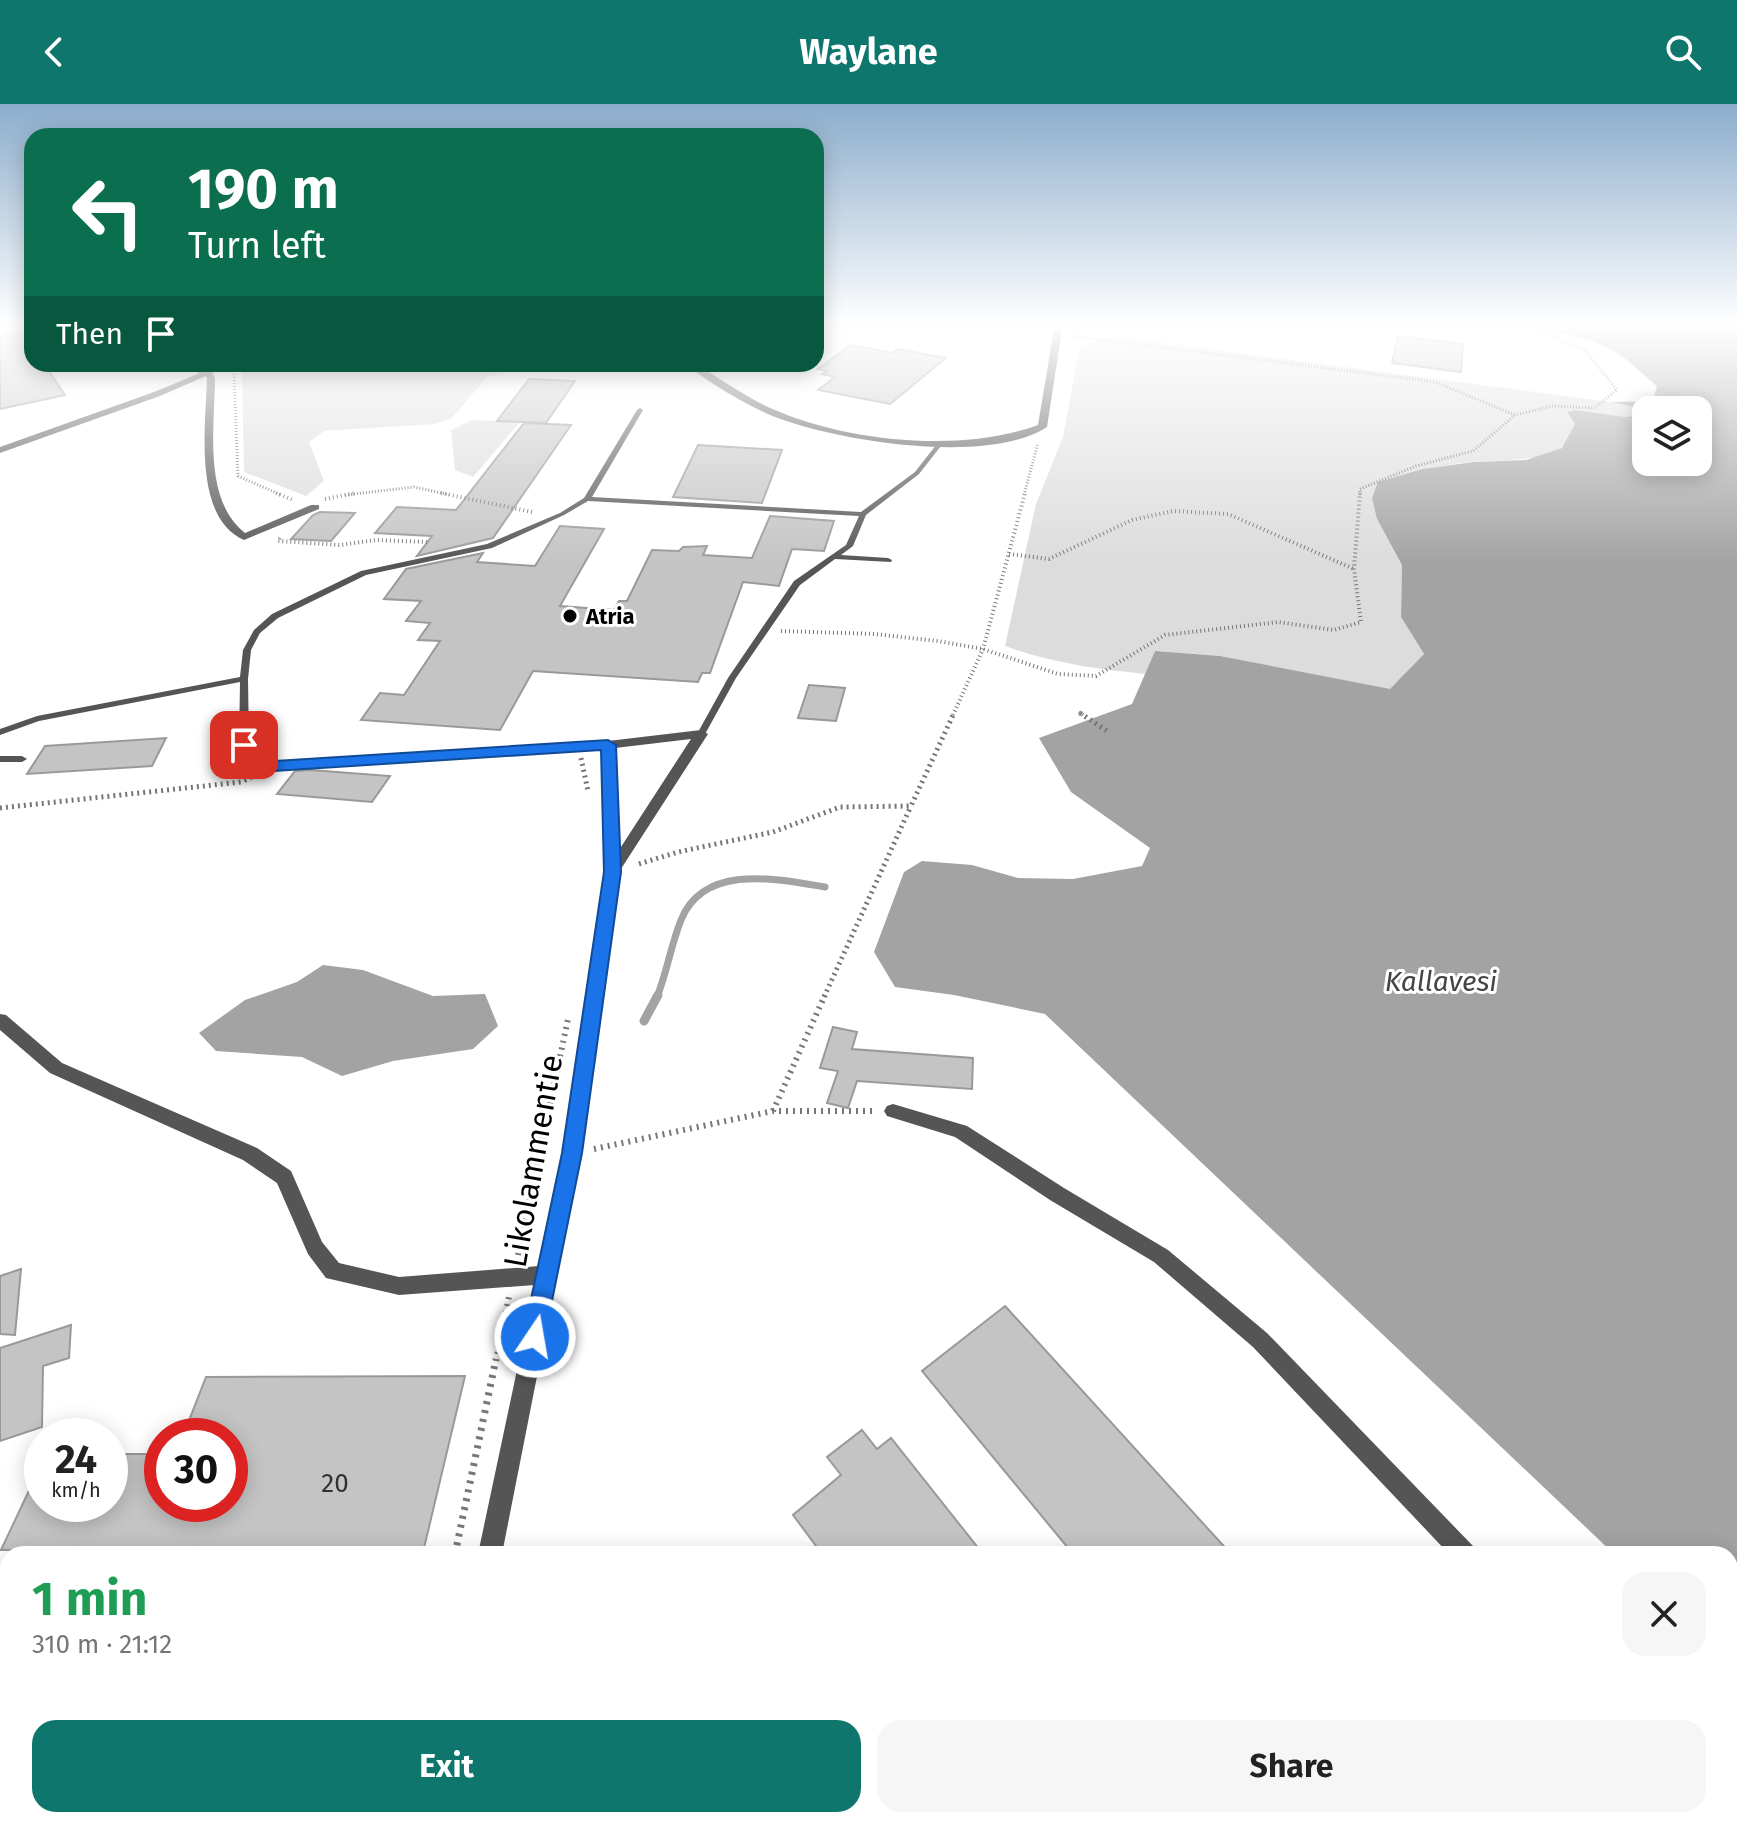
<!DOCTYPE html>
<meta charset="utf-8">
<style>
:root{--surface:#fff;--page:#f6f6f6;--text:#222;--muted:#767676;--accent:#0f766e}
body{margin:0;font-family:"Fira Sans",sans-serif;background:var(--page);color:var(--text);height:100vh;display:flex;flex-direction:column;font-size:30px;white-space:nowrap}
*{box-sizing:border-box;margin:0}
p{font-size:26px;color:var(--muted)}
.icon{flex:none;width:44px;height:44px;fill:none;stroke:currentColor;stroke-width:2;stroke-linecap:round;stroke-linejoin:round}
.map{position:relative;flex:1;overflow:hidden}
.details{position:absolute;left:0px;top:1442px;width:1738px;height:282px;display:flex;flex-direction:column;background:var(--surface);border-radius:24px 24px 0 0;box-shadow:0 4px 20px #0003}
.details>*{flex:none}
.guide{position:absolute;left:24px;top:24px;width:800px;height:244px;border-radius:24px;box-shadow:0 4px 20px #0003;background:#0b6e4f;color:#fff;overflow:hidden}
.controls{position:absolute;left:1632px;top:292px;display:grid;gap:16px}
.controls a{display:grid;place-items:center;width:80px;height:80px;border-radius:16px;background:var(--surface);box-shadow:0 4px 20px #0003;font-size:40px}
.speed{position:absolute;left:24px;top:1314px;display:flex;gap:16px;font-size:40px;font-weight:700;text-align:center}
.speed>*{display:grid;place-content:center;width:104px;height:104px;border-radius:50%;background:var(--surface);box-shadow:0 4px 20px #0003;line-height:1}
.speed small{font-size:20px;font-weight:400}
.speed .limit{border:12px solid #d22;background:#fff;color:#111}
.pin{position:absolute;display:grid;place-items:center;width:68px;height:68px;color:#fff;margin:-34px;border-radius:16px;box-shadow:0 4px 12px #0006}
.me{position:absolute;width:88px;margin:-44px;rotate:12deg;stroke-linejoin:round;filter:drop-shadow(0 0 6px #0008)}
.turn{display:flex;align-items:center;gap:28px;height:168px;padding:0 32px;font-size:36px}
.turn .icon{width:104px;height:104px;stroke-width:2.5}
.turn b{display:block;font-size:56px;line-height:68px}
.then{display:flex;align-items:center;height:76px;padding:0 32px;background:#0003;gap:16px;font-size:30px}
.round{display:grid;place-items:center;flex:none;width:84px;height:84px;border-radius:24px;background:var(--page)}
.overview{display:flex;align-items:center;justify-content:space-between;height:136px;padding:0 32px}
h1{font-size:48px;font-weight:700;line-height:60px;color:#1e9e55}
.primary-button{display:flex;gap:16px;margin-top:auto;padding:16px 32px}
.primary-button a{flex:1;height:92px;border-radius:24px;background:var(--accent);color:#fff;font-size:32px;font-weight:700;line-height:92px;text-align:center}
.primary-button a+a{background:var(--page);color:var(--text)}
header{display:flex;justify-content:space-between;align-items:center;height:104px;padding:0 32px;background:var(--accent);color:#fff;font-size:36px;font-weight:700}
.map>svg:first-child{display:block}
</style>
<header><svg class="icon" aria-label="back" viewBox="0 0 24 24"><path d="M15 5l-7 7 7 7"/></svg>Waylane<svg class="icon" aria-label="search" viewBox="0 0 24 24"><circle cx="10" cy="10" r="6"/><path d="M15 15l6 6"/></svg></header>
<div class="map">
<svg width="1737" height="1723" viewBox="0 0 1737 1723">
<rect width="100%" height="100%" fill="#fff"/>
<path fill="#dcdcdc" d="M1111 232 1611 298 1648 306 1646 310 1626 313 1574 306 1567 309 1575 319C1573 329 1568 341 1559 345 1530 359 1501 355 1471 358 1439 361 1409 369 1378 378L1377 415 1402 461 1401 513 1424 550 1390 586 1220 552 1155 547 1145 570C1096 565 1051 559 1005 542L1036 400 1063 333 1080 242Z
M254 260H538L487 273 451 315 434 320 324 327 309 338 324 377 306 392 244 368 242 268Z
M472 316 520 318 473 373 455 366 451 326Z"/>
<path fill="#a3a3a3" d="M1533 219H1737V1529L1730 1525V1450H1614L1045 910 954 891 895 883 874 848 904 768 922 757 972 761 1018 774 1073 775 1142 762 1150 744 1071 688 1039 634 1132 600 1155 547 1220 552 1390 585 1424 550 1401 513 1402 461 1377 415 1372 394 1378 378 1423 365 1473 358 1526 356 1562 344 1575 320 1567 308 1574 306 1626 313 1646 310V358H1698V306H1648L1611 298 1653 297 1657 282C1644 272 1631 258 1617 249 1593 233 1560 232 1533 219Z
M323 861 363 866 433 892 485 890 498 922 473 945 393 957 342 972 302 953 216 947 199 929 245 896 297 878Z"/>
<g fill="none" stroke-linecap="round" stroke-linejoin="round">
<path stroke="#a3a3a3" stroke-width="7" d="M657 893C667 868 671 841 681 816 704 759 777 775 825 783"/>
<path stroke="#a3a3a3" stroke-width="9" d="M644 917 658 891"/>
</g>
<path fill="#c4c4c4" stroke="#999" stroke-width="2" d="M21 227 32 243V260H44L65 291 0 305V231Z
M1398 232 1463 240 1461 268 1392 259Z
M851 241 892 249 898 245 946 254 890 300 818 286 835 273 822 270 827 267 818 265Z
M529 275 575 277 546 319 497 317Z
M524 319 571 321 493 434 417 452 432 432 375 429 397 403 456 406Z
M698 341 782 346 762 399 673 393Z
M320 408 355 409 331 437 291 435 313 411Z
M770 412 834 417 824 447 792 445 779 482 743 478 710 569H702L698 578 533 567 500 626 361 616 380 589 404 591 440 537 418 536 430 519 406 517 421 497 384 495 406 465 483 449 477 458 535 462 560 422 604 425 560 502 614 506 619 497H627L652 446 679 447 683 443 707 442 703 451 752 454Z
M809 581 845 584 836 617 798 614Z
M166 634 152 662 27 670 45 642Z
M311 666 390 672 372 698 277 690 295 667Z
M833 923 857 928 852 945 973 954 972 985 857 977 848 1004 827 999 838 967 820 964Z
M21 1165 15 1231 0 1230V1172Z
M1005 1202 1231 1450H1073L922 1267Z
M71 1221 69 1254 43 1262 42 1323 0 1337V1244Z
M465 1272 424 1444 1 1446 42 1359V1400H110V1350H162V1400H230V1332H183L206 1273Z
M862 1326 877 1345 891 1334 983 1450H822L793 1411 841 1371 827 1353Z"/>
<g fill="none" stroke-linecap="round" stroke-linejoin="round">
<path stroke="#777" stroke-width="3" stroke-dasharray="1 2" stroke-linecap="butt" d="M1073 232 1435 278 1515 311
M234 270 238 372 281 391
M345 391 414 383 451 391
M1024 391 1038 339
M1360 391V385L1416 362 1473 347 1515 311 1553 302 1594 304 1617 286 1586 247 1523 219"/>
<path stroke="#777" stroke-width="4" stroke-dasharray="1 3" stroke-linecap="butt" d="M276 389 293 396
M441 389 532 408
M325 395 356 389
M280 434 278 437 340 441 376 436 428 438
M1009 450 1049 455 1132 416 1173 407 1228 410 1354 465
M781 527 874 530 938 537 983 545 1058 570 1096 572 1165 531 1278 518 1334 526 1361 518 1354 465 1360 389
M1079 608 1083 611
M953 611 983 545 1025 389"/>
<path stroke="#777" stroke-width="5" stroke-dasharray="2 4" stroke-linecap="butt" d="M1080 609 1107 627
M581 654 588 687
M0 704 241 678 256 671
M639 760 678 748 773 728 840 703 911 702 954 609
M824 893 911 702"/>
<path stroke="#777" stroke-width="6" stroke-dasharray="2 5" stroke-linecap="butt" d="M773 1007 825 891
M594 1045 773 1007H876
M518 1151 568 915
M496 1257 509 1193"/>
<path stroke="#777" stroke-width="7" stroke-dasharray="3 6" stroke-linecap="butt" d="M455 1450 496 1255
M398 1723 399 1716"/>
<path fill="#555" fill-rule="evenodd" d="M640 304 643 306 592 393 861 408 915 368 936 341 941 342 919 370 866 411 853 442 841 451 888 454 892 456 891 458 835 455 800 481 736 574 704 632 701 633 697 630 728 574 794 477 846 441 859 412 588 397 564 411 492 444 366 471 278 514 260 529 251 546 248 575 249 641 257 654 274 659 608 638 613 641 611 643 274 665 251 658 239 641 240 578 39 617 0 631V625L37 612 240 573 243 546 254 526 272 510 361 467 487 440 560 409 584 394 637 306Z
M0 652H22L27 655 22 658H0Z"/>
<path fill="#555" fill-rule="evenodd" d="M1055 219H1063L1047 323C988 362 833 337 770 311 742 298 710 280 686 260H696C722 276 747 294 775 306 849 338 962 349 1038 321Z
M173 260H186L211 267 215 274C215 322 202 395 245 429L311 401H319V405L244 436C192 413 206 320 207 274L205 271Z
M701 626 708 630 619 768 581 1049 502 1450H478L535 1181 399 1191 326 1174 308 1150 277 1079 243 1056 50 969 0 926V910L6 911 62 959 257 1044 291 1067 322 1138 339 1159 399 1173 539 1162 563 1049 605 768 601 641 608 637ZM691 635 619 746 615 644Z
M893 1000 967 1022 1064 1084 1168 1146 1267 1229 1473 1442 1477 1450H1449L1253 1243 1154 1158 1050 1096 955 1033 887 1012 884 1007 887 1002Z
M421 1716H449L448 1723H420Z
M1678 1716H1707L1710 1723H1681Z"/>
<path fill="#555" fill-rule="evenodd" d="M222 260H233L160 292 0 349V343L154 288Z"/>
</g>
<linearGradient id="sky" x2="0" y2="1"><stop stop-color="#8cadcc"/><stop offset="0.48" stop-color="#fff"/><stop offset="1" stop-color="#fff" stop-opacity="0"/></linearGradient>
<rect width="1737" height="460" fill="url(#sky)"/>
<path fill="#1a73e8" stroke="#114b97" stroke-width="2" d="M244 636 250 637 259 653 275 657 608 636 616 641 621 768 582 1049 543 1241 535 1245 526 1241 523 1233 562 1049 604 768 601 646 274 667 248 659 237 641Z"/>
<circle fill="#000" stroke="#fff" stroke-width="3" cx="570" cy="512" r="8"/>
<g text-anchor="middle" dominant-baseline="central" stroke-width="6" stroke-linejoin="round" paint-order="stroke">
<g font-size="22" font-weight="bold" fill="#000" stroke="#fff" text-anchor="start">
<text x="586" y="512">Atria</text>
</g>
<g font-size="26" fill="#313131">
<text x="335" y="1379">20</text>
</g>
<g font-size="28" font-style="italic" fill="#444" stroke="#fff">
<text x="1441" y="877">Kallavesi</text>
</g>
<g font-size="32" fill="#000" stroke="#fff">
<text transform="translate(533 1057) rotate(-80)">Likolammentie</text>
</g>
</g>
</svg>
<div class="controls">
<a><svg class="icon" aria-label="layers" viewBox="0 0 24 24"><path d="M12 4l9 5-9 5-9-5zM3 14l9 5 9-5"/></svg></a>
</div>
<div class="speed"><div>24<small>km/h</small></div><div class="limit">30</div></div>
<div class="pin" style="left:244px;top:641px;background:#d93025"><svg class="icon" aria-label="arrive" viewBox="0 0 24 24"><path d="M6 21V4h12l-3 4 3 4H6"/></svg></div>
<svg class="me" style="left:535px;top:1233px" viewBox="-20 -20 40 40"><circle r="17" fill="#1a73e8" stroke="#fff" stroke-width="3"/><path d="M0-11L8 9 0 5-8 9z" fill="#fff"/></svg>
<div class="guide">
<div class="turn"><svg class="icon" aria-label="left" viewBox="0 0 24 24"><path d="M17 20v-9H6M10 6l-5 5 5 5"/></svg><div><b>190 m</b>Turn left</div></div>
<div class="then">Then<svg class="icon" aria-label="arrive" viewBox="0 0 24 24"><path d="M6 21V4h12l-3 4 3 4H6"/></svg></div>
</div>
<section class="details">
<div class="overview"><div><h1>1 min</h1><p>310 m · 21:12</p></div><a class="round"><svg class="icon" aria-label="close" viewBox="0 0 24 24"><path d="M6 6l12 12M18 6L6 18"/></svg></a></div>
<div class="primary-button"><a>Exit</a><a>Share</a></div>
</section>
</div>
